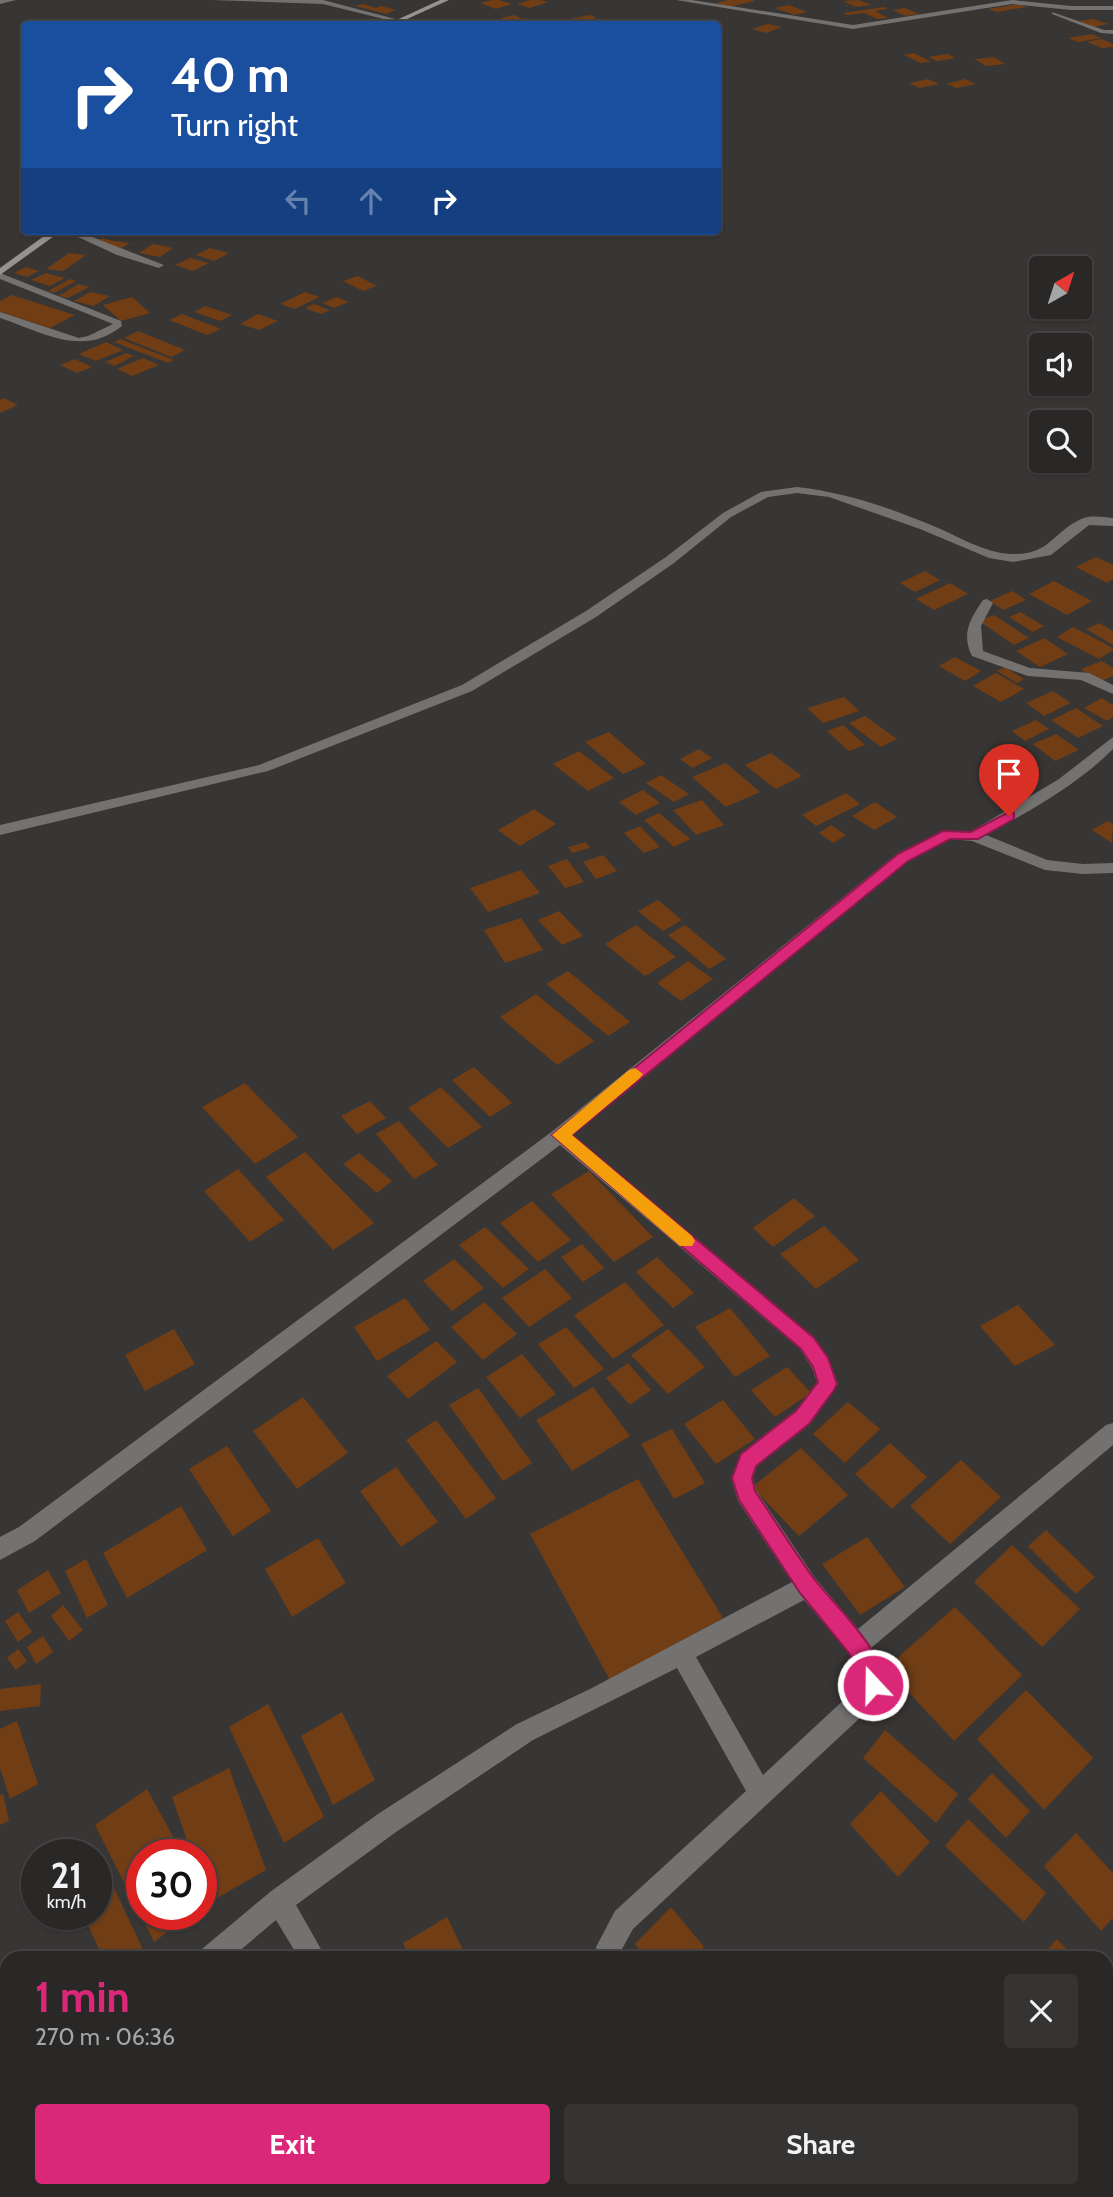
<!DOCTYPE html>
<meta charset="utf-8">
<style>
:root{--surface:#2a2827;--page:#363433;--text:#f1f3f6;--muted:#a5a6a7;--line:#464444;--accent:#db2777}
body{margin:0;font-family:Cabin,sans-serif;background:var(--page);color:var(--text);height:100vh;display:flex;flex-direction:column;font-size:26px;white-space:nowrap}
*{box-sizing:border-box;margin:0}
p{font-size:23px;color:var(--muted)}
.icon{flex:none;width:38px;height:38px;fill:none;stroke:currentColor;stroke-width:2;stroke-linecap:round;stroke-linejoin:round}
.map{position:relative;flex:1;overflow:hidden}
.side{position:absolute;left:0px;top:1951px;width:1113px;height:247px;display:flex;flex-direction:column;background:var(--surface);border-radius:21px 21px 0 0;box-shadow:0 2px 5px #0004,0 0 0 2px var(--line)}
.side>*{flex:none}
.guide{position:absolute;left:21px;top:21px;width:700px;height:214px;border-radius:7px;box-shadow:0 2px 5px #0004,0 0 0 2px var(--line);background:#1a4fa0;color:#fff;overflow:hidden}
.needle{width:46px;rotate:39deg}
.controls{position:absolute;left:1029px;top:256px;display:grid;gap:14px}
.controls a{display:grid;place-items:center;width:63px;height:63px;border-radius:7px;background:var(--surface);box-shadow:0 2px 5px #0004,0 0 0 2px var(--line);font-size:35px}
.speed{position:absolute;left:21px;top:1839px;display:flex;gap:14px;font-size:35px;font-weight:700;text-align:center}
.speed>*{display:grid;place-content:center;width:91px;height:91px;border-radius:50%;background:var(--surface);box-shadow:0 2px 5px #0004,0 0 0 2px var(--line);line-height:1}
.speed small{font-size:18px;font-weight:400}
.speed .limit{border:10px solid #d22;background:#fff;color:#111}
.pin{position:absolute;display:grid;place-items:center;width:60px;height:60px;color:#fff;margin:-72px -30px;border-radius:50% 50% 50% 0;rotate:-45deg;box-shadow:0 0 7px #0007}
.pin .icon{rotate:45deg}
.me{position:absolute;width:77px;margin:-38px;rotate:339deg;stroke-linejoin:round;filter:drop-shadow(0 0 5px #0008)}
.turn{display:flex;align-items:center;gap:24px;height:147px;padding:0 35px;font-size:32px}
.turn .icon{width:91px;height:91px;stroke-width:2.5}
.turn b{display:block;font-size:49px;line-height:60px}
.lanes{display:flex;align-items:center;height:66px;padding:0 35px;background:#0003;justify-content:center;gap:35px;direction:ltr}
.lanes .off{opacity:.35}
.round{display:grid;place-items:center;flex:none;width:74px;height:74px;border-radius:7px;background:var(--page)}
.head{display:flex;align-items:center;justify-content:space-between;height:119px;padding:0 35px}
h1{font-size:42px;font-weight:700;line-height:52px;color:var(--accent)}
.cta{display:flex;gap:14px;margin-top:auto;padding:14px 35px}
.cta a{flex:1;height:80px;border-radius:7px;background:var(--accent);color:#fff;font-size:28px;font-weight:700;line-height:80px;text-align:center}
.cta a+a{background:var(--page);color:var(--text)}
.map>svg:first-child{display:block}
</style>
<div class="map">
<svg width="1113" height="2197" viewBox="0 0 1113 2197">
<rect width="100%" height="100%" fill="#383634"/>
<path fill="#703d15" d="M492 0H499L512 4 496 9 480 3Z
M530 0H540L548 2 530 8 517 4Z
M728 0H754V1L729 7 716 3Z
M859 0 871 5 856 7 843 1Z
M363 4 376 8 381 6 396 10 386 14 355 6Z
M1018 4 1027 7 997 12 988 9Z
M789 5 807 12 794 15 775 8Z
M884 7 888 9 875 11 888 18 877 19 864 13 847 15 843 13Z
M905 8 919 14 906 16 892 10Z
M514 15 529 22 515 24 501 18Z
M590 15 597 18 572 23 565 20Z
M1093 19 1108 24 1094 27 1079 21Z
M768 24 782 27 766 33 752 29Z
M1092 34 1101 38 1078 42 1068 38Z
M1102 39 1113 44V47L1102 48 1087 42Z
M914 53 931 62 921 63 904 55Z
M947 54 956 58 937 61 928 57Z
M994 57 1005 64 986 66 975 59Z
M928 79 939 84 920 88 909 83Z
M965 79 976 84 957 88 946 84Z
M102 238 113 241 130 243 121 248 96 241Z
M153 244 173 248 160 257 139 253Z
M210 248 229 253 214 261 196 255Z
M69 253 86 255 63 271 46 269Z
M190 258 209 263 193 271 175 265Z
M26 267 39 271 27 277 14 273Z
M46 273 65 278 50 286 31 280Z
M358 276 377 286 363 291 343 281Z
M70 279 76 281 54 293 48 291Z
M79 284 89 287 68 298 58 296Z
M90 292 110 296 94 306 74 301Z
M305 292 319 297 295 309 280 304Z
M12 295 75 315 50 328 0 312V301Z
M132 297 150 313 121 321 103 305Z
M337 297 349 302 334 308 322 303Z
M314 304 330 310 321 314 305 308Z
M205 306 232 315 220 321 194 312Z
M182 314 221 329 207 335 169 320Z
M258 314 278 321 259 330 240 324Z
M138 331 185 350 171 357 124 338Z
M120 339 174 360 168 363 114 342Z
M106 342 123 350 96 361 79 354Z
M126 353 134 356 114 366 105 362Z
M143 358 159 365 132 376 117 369Z
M75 359 92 367 77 373 60 365Z
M4 398 18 405 0 413V400Z
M1096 557 1113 565V579L1107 583 1076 567Z
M925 571 940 580 915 592 900 583Z
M1054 581 1092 601 1067 615 1029 594Z
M950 583 968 594 934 610 916 599Z
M1012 591 1026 600 1003 610 990 601Z
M1020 612 1044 626 1033 632 1009 617Z
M994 615 1029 638 1014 645 979 621Z
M1099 623 1113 631V645L1086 629Z
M1073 627 1113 648V650L1099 659 1057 637Z
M1044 638 1068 654 1040 667 1016 651Z
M955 657 981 671 965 681 939 666Z
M1102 661 1113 668V676L1099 682 1081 669Z
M1005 667 1024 679 1017 683 997 671Z
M996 673 1024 689 1001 702 973 686Z
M1053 691 1071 703 1044 716 1026 703Z
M844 697 859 711 823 723 807 708Z
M1102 698 1113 705V717L1107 721 1084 708Z
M1076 708 1103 726 1078 738 1051 720Z
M865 716 897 739 881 747 849 723Z
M1036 720 1049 729 1025 741 1012 731Z
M843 725 865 745 849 751 827 731Z
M609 732 646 764 623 774 585 742Z
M1056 734 1079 750 1055 761 1033 744Z
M699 749 712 758 693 768 680 759Z
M579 751 614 778 588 791 553 764Z
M771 753 802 776 776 789 745 765Z
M726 763 760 792 726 807 692 777Z
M661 775 689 794 674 802 646 783Z
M643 790 660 803 636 815 619 802Z
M846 793 860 804 816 826 802 815Z
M702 800 724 825 696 835 673 810Z
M875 802 897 817 874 830 852 816Z
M534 809 556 824 520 846 498 830Z
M659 813 690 839 674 847 644 820Z
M1108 821 1113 824 1112 843 1092 830Z
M831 825 846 835 833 843 819 833Z
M640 826 660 847 644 853 624 833Z
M586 842 590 848 572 853 568 847Z
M603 855 617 871 596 879 583 862Z
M567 859 584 882 565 888 548 866Z
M521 870 540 893 488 912 470 888Z
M658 900 682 920 663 931 638 911Z
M559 911 583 936 562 945 538 920Z
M521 918 543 950 505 963 484 930Z
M636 925 676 957 645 976 605 944Z
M685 925 726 959 709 969 668 935Z
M688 961 713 979 681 1001 657 983Z
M568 971 630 1022 608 1036 546 984Z
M536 994 594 1041 557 1065 500 1017Z
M474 1067 512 1103 490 1117 452 1080Z
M245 1083 298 1137 255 1164 202 1107Z
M441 1087 482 1127 448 1148 408 1108Z
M370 1101 386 1118 357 1134 341 1116Z
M399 1121 438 1165 414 1179 376 1134Z
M305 1152 374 1223 333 1250 266 1177Z
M359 1153 392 1181 377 1193 343 1164Z
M238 1169 284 1220 250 1242 204 1191Z
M589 1171 653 1237 614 1262 551 1194Z
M794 1198 815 1216 773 1247 753 1228Z
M532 1201 571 1240 538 1262 500 1223Z
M824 1226 859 1260 816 1289 780 1254Z
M485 1227 529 1269 503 1288 459 1245Z
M582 1244 604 1268 583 1282 561 1257Z
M657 1257 694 1293 673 1308 636 1272Z
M454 1259 484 1288 452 1311 423 1281Z
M545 1269 572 1298 529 1327 502 1298Z
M625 1282 664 1325 613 1359 574 1315Z
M405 1298 430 1330 377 1361 354 1327Z
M484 1302 517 1334 483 1360 451 1327Z
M1018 1305 1055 1345 1015 1366 980 1326Z
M730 1308 770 1356 735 1377 695 1327Z
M566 1327 604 1369 574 1388 538 1344Z
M174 1329 195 1364 145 1391 125 1355Z
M668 1329 705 1367 668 1394 631 1355Z
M436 1341 457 1362 408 1399 387 1376Z
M522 1354 556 1394 520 1418 486 1377Z
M628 1363 651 1390 630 1405 606 1378Z
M787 1367 811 1393 775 1417 751 1390Z
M593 1387 630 1436 572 1471 536 1420Z
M478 1388 532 1463 503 1481 449 1405Z
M303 1397 348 1453 297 1489 253 1431Z
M723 1400 755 1439 716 1464 684 1424Z
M848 1402 880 1429 845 1463 813 1434Z
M436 1420 496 1498 466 1519 406 1440Z
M672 1429 705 1483 674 1499 641 1444Z
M890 1443 927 1477 892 1509 855 1474Z
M227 1446 271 1511 233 1536 189 1469Z
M801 1448 848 1495 799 1536 752 1487Z
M961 1460 1001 1497 950 1544 910 1506Z
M396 1467 438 1522 401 1547 360 1491Z
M638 1479 723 1618 610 1680 530 1534Z
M181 1506 207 1550 127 1598 103 1553Z
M1046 1530 1095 1577 1076 1594 1028 1546Z
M867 1537 905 1587 860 1615 822 1564Z
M318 1538 346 1583 292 1617 265 1569Z
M1012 1545 1080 1609 1042 1647 974 1582Z
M86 1559 108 1605 87 1618 65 1571Z
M48 1570 61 1593 29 1613 17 1590Z
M63 1605 83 1630 69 1641 51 1616Z
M955 1607 1022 1675 954 1741 886 1668Z
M18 1612 32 1632 18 1642 5 1621Z
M43 1636 53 1652 36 1664 27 1647Z
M18 1649 27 1661 16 1670 7 1658Z
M41 1684 40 1706 0 1711V1689Z
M1026 1690 1093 1758 1044 1810 977 1739Z
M268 1704 324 1817 284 1843 229 1727Z
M342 1712 375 1780 333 1805 301 1736Z
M17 1721 38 1784 10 1799 0 1768V1729Z
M885 1730 958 1794 936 1823 863 1758Z
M229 1768 266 1870 201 1907V1890L208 1902 201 1883V1855H192L172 1797Z
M992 1773 1030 1811 1006 1838 968 1799Z
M147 1789 183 1855H142V1914H191L154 1942 95 1825Z
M881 1791 930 1842 898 1877 850 1824Z
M3 1794 9 1821 0 1825V1795Z
M968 1819 1046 1893 1024 1922 945 1846Z
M1076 1833 1113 1873V1918L1101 1931 1044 1866Z
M95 1846 96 1850 147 1958H103L83 1914H96V1855H81Z
M671 1907 704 1947 694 1958H647L635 1944Z
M447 1917 467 1958H410L403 1943Z
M1057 1939 1074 1958H1040Z
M7 2001V2038H5L0 2003Z
M1113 2038V2133L1111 2135 1106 2129V2045Z
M432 2191H548L551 2197H435Z
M778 2191H830L833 2197H774Z
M845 2191H900L894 2197H849Z
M1035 2191H1080L1085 2197H1030Z"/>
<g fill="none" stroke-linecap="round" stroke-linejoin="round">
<path fill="#737271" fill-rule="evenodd" d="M0 0H16L0 4Z
M211 0H323L403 21 400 23 323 4Z
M676 0H692L853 25 1012 0 1071 6H1113V10H1071L1012 4 853 29Z
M1052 12 1104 30H1113V34L1101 33 1052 14Z
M65 231H77L164 265 159 268 117 255Z
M0 273 121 321 122 326C83 358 42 332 0 318V312L79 338 88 336 113 324 0 279Z
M797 487C843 492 888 507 931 525 956 535 984 553 1011 554 1049 556 1053 532 1081 519 1091 515 1103 517 1113 518V526L1089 525 1051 555 1013 562 989 558 920 529 829 497 797 493 768 497 731 517 674 563 596 617 472 691 268 771 0 835V825L259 765 462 685 586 611 666 557 723 513 761 492Z
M987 599 993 603 981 626 983 651 1030 668 1089 673 1113 685V694L1081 680 1028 676 972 656C961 634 970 619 983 600Z
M1113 737V749C1076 786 1031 810 986 835L1047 860 1083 864 1113 863V873L1083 874 1045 870 972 841 950 839 908 861 572 1135 814 1337 828 1358 838 1384 810 1424 757 1466 753 1478 756 1490 815 1578 858 1629 1106 1425 1113 1423V1445L871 1648C883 1672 889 1678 876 1703L633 1929 622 1949 623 1958H597L596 1947 615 1911 746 1791 677 1668 533 1740 396 1832 296 1905 326 1958H299L276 1920 231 1958H198L202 1949 270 1892 378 1814 517 1724 592 1688 792 1582 738 1501 731 1478 741 1453 796 1410 817 1382 812 1368 800 1349 560 1145 35 1541 0 1560V1537L19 1527 554 1130 898 853 943 831H972L1059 779ZM804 1600 849 1653 861 1684 763 1775 696 1657Z
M7 2112V2142L0 2145V2115Z
M741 2191H771L773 2197H743Z"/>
<path fill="#959392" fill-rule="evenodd" d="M440 0H449L396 24H388Z
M51 231H61L0 275V268Z"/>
</g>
<path fill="#db2777" stroke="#8e194d" stroke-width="2" d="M1009 812 1014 813V819L978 839H950L908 861 572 1135 814 1338 828 1358 837 1384 834 1390 809 1424 756 1466 752 1478 755 1491C774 1519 792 1548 812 1576 831 1603 895 1658 881 1693L873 1696 866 1693 862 1677 849 1653 800 1593 739 1500 732 1478 741 1454 796 1411 818 1382 813 1367 801 1349 552 1135 898 854 943 831 971 832Z"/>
<path fill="#f59e0b" d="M635 1068 643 1074 640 1078 572 1135 692 1236 695 1241 692 1246H680L552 1135 629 1070Z"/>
</svg>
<div class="controls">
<a><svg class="needle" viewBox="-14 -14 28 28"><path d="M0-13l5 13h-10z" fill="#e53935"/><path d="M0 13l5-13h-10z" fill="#a5a6a7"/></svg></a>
<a><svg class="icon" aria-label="sound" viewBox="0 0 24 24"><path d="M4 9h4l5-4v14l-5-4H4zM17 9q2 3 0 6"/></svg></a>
<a><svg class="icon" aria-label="search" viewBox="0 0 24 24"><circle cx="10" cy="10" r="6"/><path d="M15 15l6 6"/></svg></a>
</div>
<div class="speed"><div>21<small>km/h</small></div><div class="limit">30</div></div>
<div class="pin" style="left:1009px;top:816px;background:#d93025"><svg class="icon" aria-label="arrive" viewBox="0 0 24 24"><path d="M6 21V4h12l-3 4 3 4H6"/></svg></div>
<svg class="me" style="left:873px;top:1685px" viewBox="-20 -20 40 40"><circle r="17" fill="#db2777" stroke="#fff" stroke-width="3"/><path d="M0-11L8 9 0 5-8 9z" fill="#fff"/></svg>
<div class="guide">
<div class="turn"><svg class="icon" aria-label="right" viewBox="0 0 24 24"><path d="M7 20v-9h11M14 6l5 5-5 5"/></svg><div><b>40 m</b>Turn right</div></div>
<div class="lanes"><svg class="icon off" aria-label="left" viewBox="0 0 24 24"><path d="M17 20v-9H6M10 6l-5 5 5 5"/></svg><svg class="icon off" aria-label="ahead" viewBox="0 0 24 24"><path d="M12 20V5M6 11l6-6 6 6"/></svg><svg class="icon" aria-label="right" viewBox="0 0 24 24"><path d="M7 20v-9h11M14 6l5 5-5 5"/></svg></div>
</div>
<section class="side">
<div class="head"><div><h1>1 min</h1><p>270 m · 06:36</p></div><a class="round"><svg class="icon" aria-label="close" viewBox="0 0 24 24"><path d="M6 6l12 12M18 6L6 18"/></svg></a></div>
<div class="cta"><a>Exit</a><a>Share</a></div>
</section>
</div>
